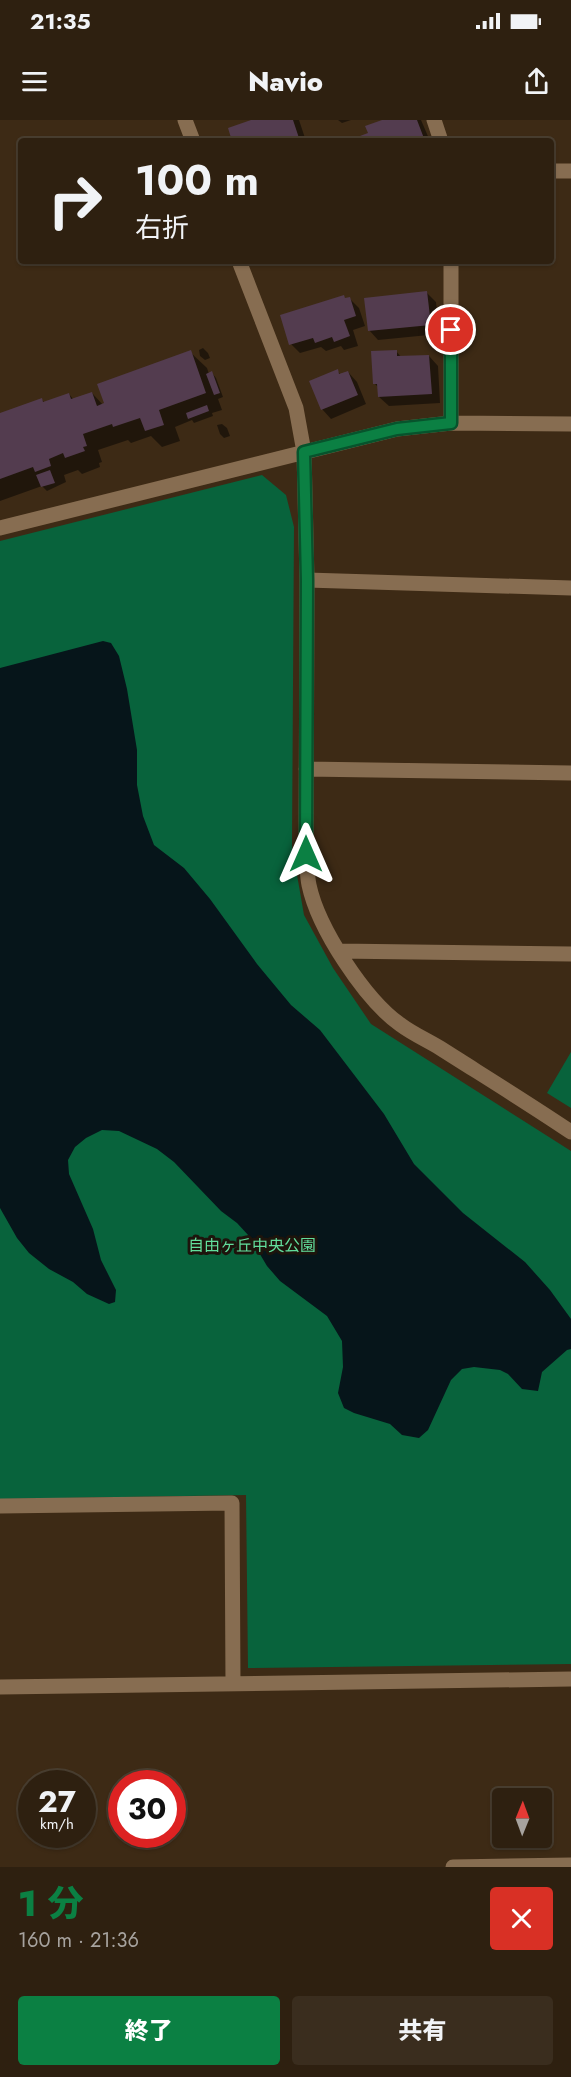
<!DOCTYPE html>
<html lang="ja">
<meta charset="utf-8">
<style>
:root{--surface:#2e2010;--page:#3a2d1e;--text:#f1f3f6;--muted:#a7a39f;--line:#493e30;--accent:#0b8043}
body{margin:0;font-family:Jost,"Noto Sans JP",sans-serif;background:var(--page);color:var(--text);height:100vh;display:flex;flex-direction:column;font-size:22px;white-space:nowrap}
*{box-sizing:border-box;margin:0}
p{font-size:20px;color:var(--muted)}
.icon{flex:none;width:33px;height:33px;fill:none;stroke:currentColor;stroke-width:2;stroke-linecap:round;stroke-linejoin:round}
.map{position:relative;height:1747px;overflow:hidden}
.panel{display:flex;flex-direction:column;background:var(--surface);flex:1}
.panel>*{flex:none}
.guide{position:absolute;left:18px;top:18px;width:536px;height:126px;border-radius:6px;box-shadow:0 2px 4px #0004,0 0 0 2px var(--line);background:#2e2010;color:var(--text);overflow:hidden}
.needle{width:39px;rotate:1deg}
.controls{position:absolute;left:492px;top:1668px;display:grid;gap:12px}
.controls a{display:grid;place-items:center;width:60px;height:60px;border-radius:6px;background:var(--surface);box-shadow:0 2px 4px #0004,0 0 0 2px var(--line);font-size:30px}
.speed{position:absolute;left:18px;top:1650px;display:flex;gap:12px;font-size:30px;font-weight:700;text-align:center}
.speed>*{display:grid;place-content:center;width:78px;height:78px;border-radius:50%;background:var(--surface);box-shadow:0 2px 4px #0004,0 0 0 2px var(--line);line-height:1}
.speed small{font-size:15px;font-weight:400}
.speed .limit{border:9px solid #d22;background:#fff;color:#111}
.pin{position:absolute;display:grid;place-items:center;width:51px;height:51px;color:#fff;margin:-26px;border:3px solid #fff;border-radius:50%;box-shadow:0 2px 6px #0007}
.me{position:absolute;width:66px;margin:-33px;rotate:0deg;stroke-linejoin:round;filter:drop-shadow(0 0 4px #0008)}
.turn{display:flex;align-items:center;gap:21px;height:126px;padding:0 18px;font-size:27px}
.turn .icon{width:78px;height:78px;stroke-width:2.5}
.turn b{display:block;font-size:42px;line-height:51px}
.round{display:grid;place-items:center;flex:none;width:63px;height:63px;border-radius:6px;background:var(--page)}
.head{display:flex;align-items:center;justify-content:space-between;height:102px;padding:0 18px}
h1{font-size:36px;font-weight:800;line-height:45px;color:var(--accent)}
.action{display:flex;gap:12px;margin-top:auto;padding:12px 18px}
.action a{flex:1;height:69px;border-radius:6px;background:var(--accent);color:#fff;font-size:24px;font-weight:800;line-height:69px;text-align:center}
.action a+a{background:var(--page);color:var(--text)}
.status{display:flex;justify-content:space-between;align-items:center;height:42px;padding:0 30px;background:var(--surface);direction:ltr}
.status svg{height:16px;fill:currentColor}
header{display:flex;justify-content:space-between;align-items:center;height:78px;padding:0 18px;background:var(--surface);font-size:27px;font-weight:800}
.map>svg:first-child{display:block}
</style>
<div class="status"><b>21:35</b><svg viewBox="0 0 49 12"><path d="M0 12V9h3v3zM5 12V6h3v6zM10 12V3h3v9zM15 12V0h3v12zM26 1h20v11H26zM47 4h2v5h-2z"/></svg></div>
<header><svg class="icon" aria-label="menu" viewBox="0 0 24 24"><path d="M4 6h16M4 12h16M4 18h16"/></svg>Navio<svg class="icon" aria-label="share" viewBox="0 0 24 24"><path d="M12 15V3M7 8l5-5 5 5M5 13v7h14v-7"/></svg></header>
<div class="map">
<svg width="571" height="1747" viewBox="0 0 571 1747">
<rect width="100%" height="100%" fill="#3d2a15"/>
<path fill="#08633c" d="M262 355 286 375 294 407 292 726 304 795 333 848 371 904 571 1031V1544L248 1548 246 1375 0 1379V421Z
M571 932V988L547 973Z"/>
<path fill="#06151a" d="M103 521 111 523 119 536 127 569 137 630V665L143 696 154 725 184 748 210 779 257 844 291 885 320 910 384 994 414 1044 463 1093 525 1142 550 1170 571 1199V1229L567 1230 542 1252 538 1271 522 1269 508 1254 500 1250 474 1247 462 1249 451 1260 428 1310 419 1318 402 1315 390 1304 354 1293 344 1288 338 1273 343 1247 342 1221 327 1196 280 1161 267 1146 249 1116 237 1103 221 1091 174 1042 157 1029 119 1011 102 1010 86 1018 75 1027 68 1040 69 1054 93 1109 101 1140 116 1170 115 1182 109 1184 87 1174 73 1162 49 1149 29 1133 17 1118 0 1088V548Z"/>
<path fill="#0007" d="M255 0H299L306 21H234Z
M338 0H351L342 3Z
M386 0H421L430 21H354L370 14Z
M375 141H436L375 142Z
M427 173 436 182 439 214 378 220 369 210Z
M343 176 346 179 349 178 359 188 365 206 353 210 358 226 344 230 341 226 326 231 321 227 300 233 291 224Z
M203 228 208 233 210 238 205 240 200 236 199 230Z
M396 231 402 238 429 236 438 246 440 283 389 286 379 277V268L375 264Z
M190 232 207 248 209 254 212 253 216 258 223 277 218 279 222 290 212 293 213 296 194 303 192 300 175 307 180 321 162 327 151 316 131 323 128 320 98 330 102 342 99 343 100 347 82 354 78 350 64 355 66 362 47 371 42 366 0 381V294L41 279 45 283 69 274 74 280 92 273 103 285Z
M337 251 341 255 348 252 357 262 366 284 331 299 322 289Z
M222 304 227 308 230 316 224 318 220 314 217 305Z"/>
<path fill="#533c4f" d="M251 0H293L300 21H232L228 8Z
M382 0H417L425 21H353L352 19 368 13 365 6Z
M427 171 431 205 368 211 364 178Z
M344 175 345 178 350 177 356 196 344 200 350 216 334 222 332 217 315 223 313 218 289 225 280 195Z
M191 230 206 273 159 290 164 305 145 311 140 298 113 307 112 304 83 314 87 326 83 327 85 331 65 338 63 333 49 339 51 346 35 352 33 347 0 359V293L42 278 43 282 69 273 71 279 92 272 97 286 104 283 97 264Z
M397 230V236L429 235 432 274 378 277 377 264H373L371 231Z
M338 249 339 254 348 251 358 275 321 290 309 261Z
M212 251 220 273 214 275 206 254Z
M207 285 209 291 188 299 186 293Z
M50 350 55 363 41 367 36 355Z"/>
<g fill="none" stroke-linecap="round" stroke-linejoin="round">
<path stroke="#876d51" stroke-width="15" d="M185 0 193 21
M434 0 441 21
M550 51H571
M239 141 296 288 304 332 307 460 306 734C307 744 307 755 309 765 318 808 365 880 401 905 413 914 427 920 440 928 484 956 528 983 571 1012
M451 303V141
M0 408 397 309 451 303 571 304
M307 460 571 468
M306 649 571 653
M338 831 571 834
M0 1386 232 1383 233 1563
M0 1567 571 1559
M453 1747 571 1745"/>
</g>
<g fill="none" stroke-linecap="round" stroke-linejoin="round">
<g stroke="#07532c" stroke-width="15">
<path id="route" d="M306 734 307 460 304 332 397 309 451 303V210"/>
</g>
<use href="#route" stroke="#0b8043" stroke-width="10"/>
</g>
<g text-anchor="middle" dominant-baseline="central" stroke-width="6" stroke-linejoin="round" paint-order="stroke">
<g font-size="16" fill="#62de9c" stroke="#1d140c">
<text x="252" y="1125">自由ヶ丘中央公園</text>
</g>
</g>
</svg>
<div class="controls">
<a><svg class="needle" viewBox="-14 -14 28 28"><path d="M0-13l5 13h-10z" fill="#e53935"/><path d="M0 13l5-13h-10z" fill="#a7a39f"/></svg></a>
</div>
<div class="speed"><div>27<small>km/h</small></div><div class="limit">30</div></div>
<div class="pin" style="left:451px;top:210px;background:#d93025"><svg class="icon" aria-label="arrive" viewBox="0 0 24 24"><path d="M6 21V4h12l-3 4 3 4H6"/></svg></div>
<svg class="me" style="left:306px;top:734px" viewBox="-20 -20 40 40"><path d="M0-17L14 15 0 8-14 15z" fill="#0b8043" stroke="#fff" stroke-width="4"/></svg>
<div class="guide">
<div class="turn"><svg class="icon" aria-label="right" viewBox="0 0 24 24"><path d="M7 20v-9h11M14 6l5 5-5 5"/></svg><div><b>100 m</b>右折</div></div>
</div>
</div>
<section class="panel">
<div class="head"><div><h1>1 分</h1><p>160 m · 21:36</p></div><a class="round" style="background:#d93025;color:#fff"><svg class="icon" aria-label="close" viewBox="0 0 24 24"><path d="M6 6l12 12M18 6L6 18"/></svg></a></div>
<div class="action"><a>終了</a><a>共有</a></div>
</section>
